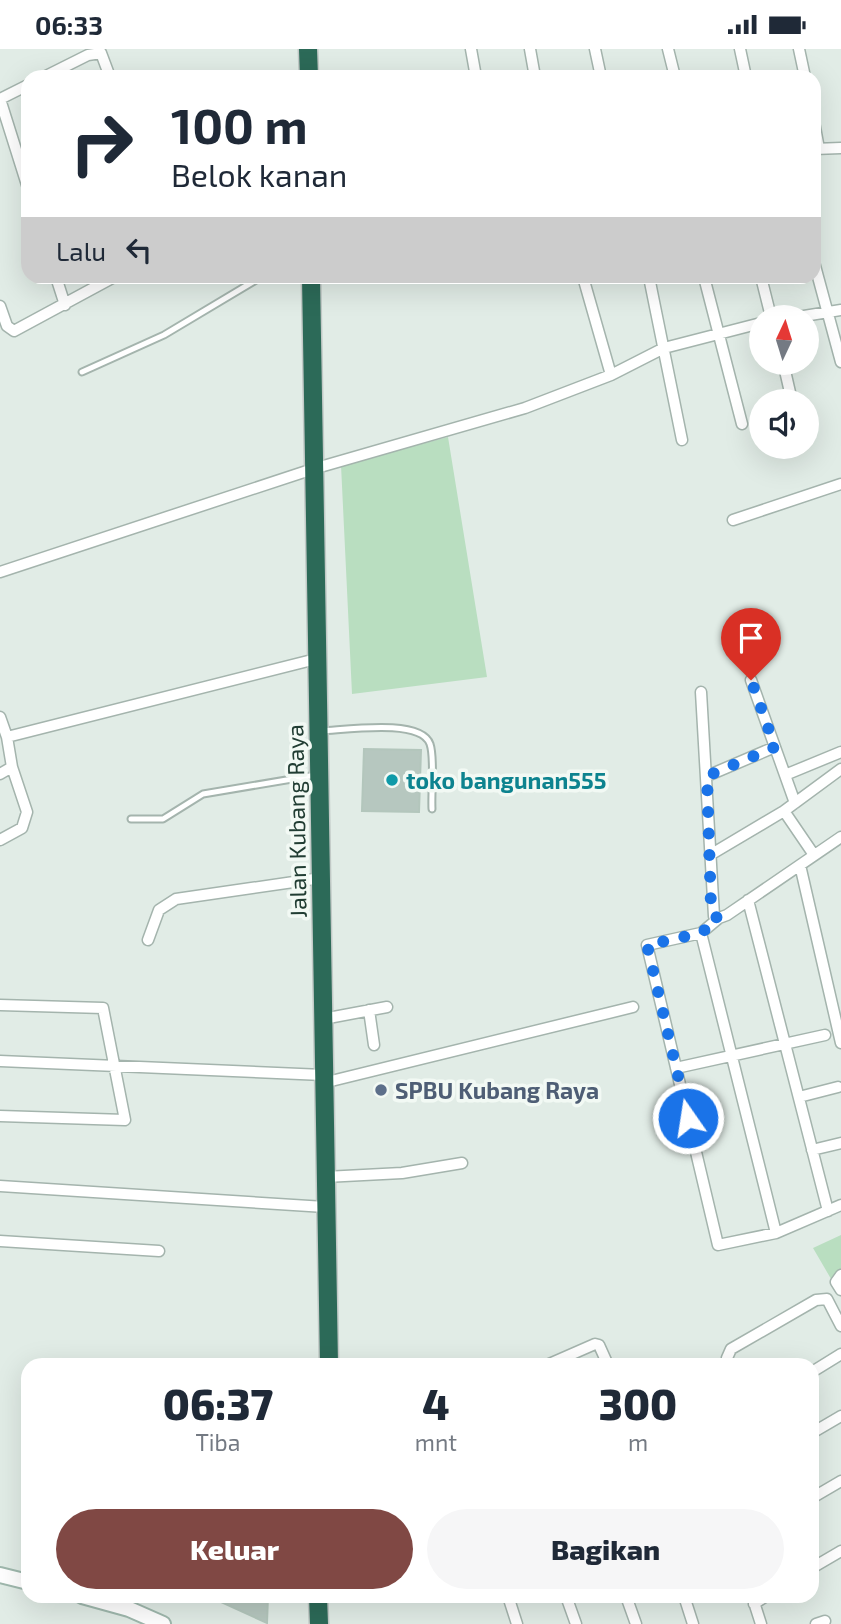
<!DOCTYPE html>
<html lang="id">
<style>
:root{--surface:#fff;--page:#f6f6f7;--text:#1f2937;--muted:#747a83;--accent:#804844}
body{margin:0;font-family:"Exo 2",sans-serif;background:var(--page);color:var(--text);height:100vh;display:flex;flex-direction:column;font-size:26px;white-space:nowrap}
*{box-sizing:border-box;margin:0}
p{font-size:23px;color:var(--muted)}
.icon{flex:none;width:38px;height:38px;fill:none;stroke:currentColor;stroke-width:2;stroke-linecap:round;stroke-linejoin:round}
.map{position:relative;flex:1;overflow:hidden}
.drawer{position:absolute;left:21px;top:1309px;width:798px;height:245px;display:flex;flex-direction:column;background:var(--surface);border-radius:21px;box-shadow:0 7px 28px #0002}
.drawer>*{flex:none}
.banner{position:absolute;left:21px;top:21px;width:800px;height:214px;border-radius:21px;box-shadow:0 7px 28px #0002;background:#fff;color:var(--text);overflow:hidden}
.needle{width:46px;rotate:4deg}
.controls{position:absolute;left:749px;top:256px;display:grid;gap:14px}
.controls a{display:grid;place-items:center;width:70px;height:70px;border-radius:50%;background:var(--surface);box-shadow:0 7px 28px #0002;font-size:35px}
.pin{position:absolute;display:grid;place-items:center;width:60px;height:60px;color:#fff;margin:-72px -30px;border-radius:50% 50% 50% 0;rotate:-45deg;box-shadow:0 0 7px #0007}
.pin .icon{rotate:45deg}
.me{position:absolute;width:77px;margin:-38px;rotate:347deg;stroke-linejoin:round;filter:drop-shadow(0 0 5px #0008)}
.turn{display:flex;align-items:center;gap:24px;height:147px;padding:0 35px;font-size:32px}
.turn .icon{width:91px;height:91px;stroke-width:2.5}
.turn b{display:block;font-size:49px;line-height:60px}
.then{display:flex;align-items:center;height:66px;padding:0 35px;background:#0003;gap:14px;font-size:26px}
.eta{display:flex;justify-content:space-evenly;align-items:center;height:119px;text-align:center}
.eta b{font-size:42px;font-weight:800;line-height:49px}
.button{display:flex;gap:14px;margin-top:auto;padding:14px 35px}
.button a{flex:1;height:80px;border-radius:42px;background:var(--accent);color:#fff;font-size:28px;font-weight:800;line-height:80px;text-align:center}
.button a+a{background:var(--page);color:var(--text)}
.status{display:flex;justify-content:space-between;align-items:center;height:49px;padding:0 35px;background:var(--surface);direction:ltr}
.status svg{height:19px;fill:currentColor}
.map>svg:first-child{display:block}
</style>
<div class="status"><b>06:33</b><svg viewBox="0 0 49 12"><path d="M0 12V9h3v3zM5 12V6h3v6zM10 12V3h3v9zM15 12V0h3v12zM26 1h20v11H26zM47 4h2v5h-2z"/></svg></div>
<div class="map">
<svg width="841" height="1575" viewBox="0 0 841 1575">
<rect width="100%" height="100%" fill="#e1ece6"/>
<path fill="#b9dec0" d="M448 388 487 628 352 645 341 416Z
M841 1186V1247L813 1199Z"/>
<path fill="#b6c7bf" stroke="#b3c6bc" stroke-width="2" d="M364 700 421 701 419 763 362 762Z
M208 1547H268L267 1574Z"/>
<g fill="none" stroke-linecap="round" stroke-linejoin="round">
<g stroke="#a4b4ad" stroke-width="9">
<path id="lane" d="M82 323 164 286 261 228
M322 682C345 681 421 669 430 695 435 709 431 744 432 760
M131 770H163L203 745 316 726"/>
</g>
<g stroke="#a4b4ad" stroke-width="13">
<path id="street" d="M471 0 476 28
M530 0 535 28
M595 0 601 28
M668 0 675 28
M740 0 746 28
M799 0 805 28
M44 28 88 6 101 4 110 28
M0 50 28 139
M0 50 28 36
M814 73 819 100
M814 100 841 99
M814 213 841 313
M56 228 65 256
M583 228 611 326
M649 228 682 391
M704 228 742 375
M761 228 771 268
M0 257 7 277 14 282 114 228
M798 268 841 261
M783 313 792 352
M733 471 841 435
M0 523 313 420 525 359 611 326 664 299 761 274
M751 631 795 754
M701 643 714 867 719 869 727 866 841 788
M0 668 7 688 316 610
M0 725 12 718
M785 726 841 703
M707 727 775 698
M784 762 814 806
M0 791 22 779 27 763 12 718 7 688
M710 806 784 762 841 720
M800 816 841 994
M748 851 828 1162
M719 869 701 884 647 896 718 1196 776 1184 841 1156
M701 884 776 1184
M148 891 159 861 176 850 321 829
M0 956 103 959 125 1071 0 1067
M369 961 374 996
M323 970 387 958
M0 1012 323 1026
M676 1019 825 986
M323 1034 633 958
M799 1048 838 1038
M812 1101 841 1094
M325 1128 402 1124 462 1114
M0 1137 325 1158
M0 1192 159 1202
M841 1226 836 1233 841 1241
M547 1316 595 1295 599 1296 608 1316
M729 1316 727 1309 731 1300 816 1251 827 1250 841 1277
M812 1323 841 1305
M812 1384 841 1367
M812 1449 841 1432
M812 1519 841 1502
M508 1547 517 1575
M566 1547 576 1575
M626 1547 636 1575
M684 1547 693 1575
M752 1547 761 1575
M754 1555 766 1547
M816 1575 825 1572"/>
</g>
<g stroke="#9fb8ad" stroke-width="18">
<path id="secondary" d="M0 1526 28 1533
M82 1547 129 1560 163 1575"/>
</g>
<g stroke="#c1c9c6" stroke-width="21">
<path id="highway" d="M308 0 309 28
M311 228 329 1316
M318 1547 319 1575"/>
</g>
<use href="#lane" stroke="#fff" stroke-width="5"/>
<use href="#street" stroke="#fff" stroke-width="10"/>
<use href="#secondary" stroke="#fff" stroke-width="14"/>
<use href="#highway" stroke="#2c6a58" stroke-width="18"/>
</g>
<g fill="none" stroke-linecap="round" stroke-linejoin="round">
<path stroke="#1a73e8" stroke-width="12" stroke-dasharray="0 21.6" d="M688 1069 647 896 701 884 719 869 713 867 711 858 707 727 775 698 751 631"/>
</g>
<circle fill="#0f9aa8" stroke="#f2f9f4" stroke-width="2.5" cx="392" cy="731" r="7"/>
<circle fill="#5c6f8a" stroke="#f2f9f4" stroke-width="2.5" cx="381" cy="1041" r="7"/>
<g text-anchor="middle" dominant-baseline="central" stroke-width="7" stroke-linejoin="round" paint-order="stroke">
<g font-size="23" font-weight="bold" fill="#0d838f" stroke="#f2f9f4" text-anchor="start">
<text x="406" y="731">toko bangunan555</text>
</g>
<g font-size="23" fill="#213d33" stroke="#f2f9f4">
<text transform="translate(296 772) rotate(-91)">Jalan Kubang Raya</text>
</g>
<g font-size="23" font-weight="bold" fill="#4e5e75" stroke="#f2f9f4" text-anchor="start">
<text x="395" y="1041">SPBU Kubang Raya</text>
</g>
</g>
</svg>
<div class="controls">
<a><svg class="needle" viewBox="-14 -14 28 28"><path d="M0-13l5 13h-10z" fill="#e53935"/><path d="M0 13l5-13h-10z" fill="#747a83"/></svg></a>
<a><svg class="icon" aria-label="sound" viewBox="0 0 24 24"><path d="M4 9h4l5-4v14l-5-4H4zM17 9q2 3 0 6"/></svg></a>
</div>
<div class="pin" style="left:751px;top:631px;background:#d93025"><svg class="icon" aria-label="arrive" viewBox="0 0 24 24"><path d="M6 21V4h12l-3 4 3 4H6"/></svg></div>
<svg class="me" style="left:688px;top:1069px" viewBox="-20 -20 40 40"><circle r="17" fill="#1a73e8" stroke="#fff" stroke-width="3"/><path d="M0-11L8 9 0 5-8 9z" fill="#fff"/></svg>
<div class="banner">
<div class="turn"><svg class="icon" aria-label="right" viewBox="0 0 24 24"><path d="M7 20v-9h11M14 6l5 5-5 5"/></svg><div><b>100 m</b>Belok kanan</div></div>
<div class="then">Lalu<svg class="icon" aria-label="left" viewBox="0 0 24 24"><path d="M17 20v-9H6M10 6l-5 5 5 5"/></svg></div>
</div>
<section class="drawer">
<div class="eta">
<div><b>06:37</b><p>Tiba</p></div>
<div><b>4</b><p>mnt</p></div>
<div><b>300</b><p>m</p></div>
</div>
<div class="button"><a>Keluar</a><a>Bagikan</a></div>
</section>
</div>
